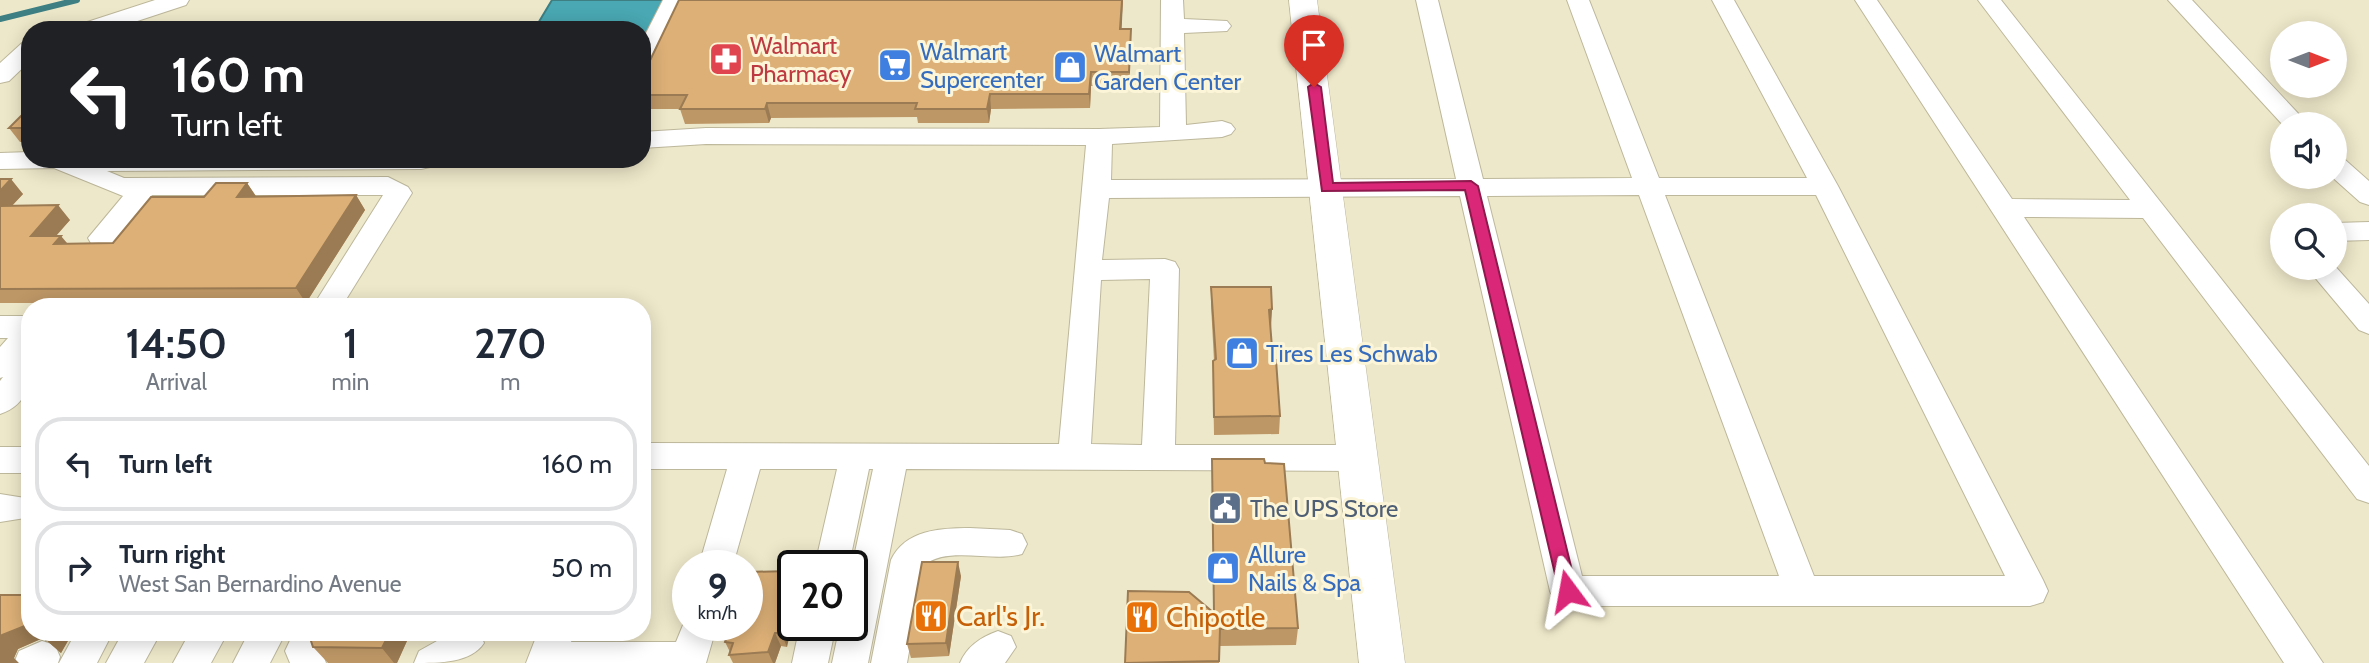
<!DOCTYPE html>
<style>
:root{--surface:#fff;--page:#f6f6f7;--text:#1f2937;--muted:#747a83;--line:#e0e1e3}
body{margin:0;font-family:Cabin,sans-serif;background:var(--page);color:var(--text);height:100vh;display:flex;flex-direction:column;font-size:26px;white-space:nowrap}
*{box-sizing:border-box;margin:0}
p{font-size:23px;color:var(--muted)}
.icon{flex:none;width:38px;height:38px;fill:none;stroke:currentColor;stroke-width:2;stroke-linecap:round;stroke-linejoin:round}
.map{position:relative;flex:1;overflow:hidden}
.panel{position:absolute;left:21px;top:298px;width:630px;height:343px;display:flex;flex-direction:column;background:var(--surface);border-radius:28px;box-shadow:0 4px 18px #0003}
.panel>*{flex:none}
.banner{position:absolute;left:21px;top:21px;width:630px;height:147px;border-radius:28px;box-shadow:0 4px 18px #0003;background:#202124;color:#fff;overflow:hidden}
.needle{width:46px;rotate:90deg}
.controls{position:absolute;left:2270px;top:21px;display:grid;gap:14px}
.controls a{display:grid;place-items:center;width:77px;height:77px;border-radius:50%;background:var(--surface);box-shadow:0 4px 18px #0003;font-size:35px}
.speed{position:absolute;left:672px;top:550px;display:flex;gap:14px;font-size:35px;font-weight:700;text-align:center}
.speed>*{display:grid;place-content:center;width:91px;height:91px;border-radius:50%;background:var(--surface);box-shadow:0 4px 18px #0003;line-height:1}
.speed small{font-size:18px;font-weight:400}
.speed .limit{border:4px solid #111;border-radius:10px;background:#fff;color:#111}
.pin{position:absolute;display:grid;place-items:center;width:60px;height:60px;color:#fff;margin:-72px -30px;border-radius:50% 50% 50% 0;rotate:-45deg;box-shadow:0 0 7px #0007}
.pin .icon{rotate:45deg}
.me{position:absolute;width:77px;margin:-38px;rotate:347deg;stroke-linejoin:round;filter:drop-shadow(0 0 5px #0008)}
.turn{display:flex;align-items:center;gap:24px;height:147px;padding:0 35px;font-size:32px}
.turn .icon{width:91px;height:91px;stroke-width:2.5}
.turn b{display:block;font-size:49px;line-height:60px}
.eta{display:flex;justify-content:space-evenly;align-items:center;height:119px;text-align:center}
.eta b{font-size:42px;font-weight:600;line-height:49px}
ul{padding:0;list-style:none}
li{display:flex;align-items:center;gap:21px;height:94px;margin:0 14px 10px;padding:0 21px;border:4px solid var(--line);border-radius:28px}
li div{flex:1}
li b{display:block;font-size:26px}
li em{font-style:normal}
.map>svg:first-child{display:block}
</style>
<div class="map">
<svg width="2369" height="663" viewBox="0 0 2369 663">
<rect width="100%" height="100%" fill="#eee8ca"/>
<path fill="#49a8b3" stroke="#3d7f83" stroke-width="2" d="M552 0H664L642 43V30H534Z"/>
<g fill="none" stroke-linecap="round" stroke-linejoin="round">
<path stroke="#3d7f83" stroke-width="6" d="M0 19 77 0"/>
<g stroke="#bdb79b" stroke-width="2">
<path id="minor" d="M155 0H189L186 5 110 30H75L78 25Z
M663 0H685L654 66 650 71 642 73V41Z
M1161 0H1183L1184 19 1227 21 1231 26 1227 31 1184 33 1186 125 1222 121 1231 124 1235 129 1231 134 1222 137 1112 144 1111 180 1456 179 1416 0H1438L1483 179 1632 178 1567 0H1589L1659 178H1807L1712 0H1734L1838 186 2043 580 2048 591 2043 602 2030 606H1568L1555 602 1550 591 1460 196 1109 198 1102 260 1165 259 1175 262 1179 269 1175 445H1358L1369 449 1374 458 1369 467 1358 471 906 469 868 663H832L840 625H852V566L873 469H869L849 565H815L837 469H760L733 565H699L727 469H642V443L1059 444 1086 145 706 144 642 148V132L706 128 1099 129 1160 127ZM1639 195 1779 576H1582L1487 196ZM1665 195H1816L2005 576H1814ZM1150 279 1142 445 1091 444 1101 280Z
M1855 0H1877L2012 199 2130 200 1978 0H2001L2369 466V503L2357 499 2143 218 2024 217 2323 663H2284Z
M2168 0H2192L2308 124H2282Z
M30 41V61L9 81 0 83V63L22 43Z
M30 152V159L434 161 430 167 421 169 107 171 124 178 388 177 408 187 412 193 342 306H313L383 195H152L112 245 102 247 92 245 88 238 123 196 54 168 0 169V153Z
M2334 156 2343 158 2369 181V205L2360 202 2332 177H2334Z
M2369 222V240L2334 241V223Z
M2334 265 2369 304V334L2359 330 2307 268H2334Z
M0 316H30V352L27 356 30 355C30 381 30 404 0 414V381L3 377 0 378V347L8 338H0Z
M0 447H30V473H0Z
M0 494 25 498 30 508 25 518 0 522Z
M970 528 1010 530 1022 534 1027 544 1022 554C995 563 945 545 924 566L907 663H871L891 560C905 530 940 528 970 528Z
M688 613V625H717L706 663H526L538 632H574L571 642H676Z
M800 625H836L828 663H792Z
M998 631 1011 636 1016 647 1005 663H960C967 646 981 637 998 631Z
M76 632H113L97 663H59Z
M123 632H161L144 663H106Z
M190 632H228L211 663H173Z
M249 632H286L270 663H233Z
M294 632H331L322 652 326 663H290L285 651Z
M453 632H479L484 643C471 663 440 663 414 663L419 651Z
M42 641 55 645 60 657 58 663H14L19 651Z"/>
</g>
<g stroke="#bdb79b" stroke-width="1">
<path id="major" d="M1289 0H1317L1405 663H1359Z"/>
</g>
<use href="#minor" fill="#fff" fill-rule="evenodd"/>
<use href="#major" fill="#fff" fill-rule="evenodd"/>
</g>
<path fill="#be9766" d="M1122 29 1131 43 1129 86H1091L1090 108 991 109 989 123H918L917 117 771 118 769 123 685 124 680 109H642V77Z
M30 107V142H20L9 128Z
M0 179 23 194 12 206 70 220 55 236 67 244 113 243 204 197 247 183 256 196 356 195 365 210 306 303H0Z
M1211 287 1272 309 1270 328 1273 360 1280 416 1279 434 1214 435 1213 379 1214 361 1211 305Z
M1212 459 1298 628 1296 645 1220 646 1219 663H1125L1214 612Z
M789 571 787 647 781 646 775 663H733L729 655 730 652 725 642Z
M961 576 949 656 911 658 907 644Z
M30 595V632H73L61 653 45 639 43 638 18 649 14 658 0 663Z
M311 632H411L397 663H328L313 647Z"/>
<path fill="#9b7b53" d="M1122 0H1123L1121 43 1120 29Z
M1131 29V43L1129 86V72Z
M1091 72V86L1090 108 1089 94Z
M990 94 991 109 989 123 987 109Z
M767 103 771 118 769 123 765 109Z
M11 179 23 194 0 218V191Z
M247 183 257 198 237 197Z
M356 195 365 210 306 303 296 288Z
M58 205 70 220 43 251 31 236Z
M61 236 73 250 54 244Z
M1272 309 1271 328H1268L1269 310Z
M958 562 961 576 949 656 946 643Z
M789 571 793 581V621L787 647 781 633 785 586Z
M27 625 30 627V632H35L43 638 18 649 14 658 19 663H0V639L2 635Z
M50 632H73L61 653 46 640Z
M390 632H411L397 663H394L382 648Z
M775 633 781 646 775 663H773L768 652Z"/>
<path fill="#ddb077" stroke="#9b7b53" stroke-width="2" d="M679 0H1122L1120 29H1131L1129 72H1091L1089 94H990L987 109H915L917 103H767L765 109H680L687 95H642V77Z
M30 107V128H9Z
M0 179H11L0 191Z
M216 183H247L237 197 356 195 296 288 0 289V206L58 205 31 236H61L54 244 113 243 151 197H204Z
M1211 287H1271L1272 309 1269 310 1273 360H1276L1280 416 1214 417 1213 361 1216 359Z
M1212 459H1264L1265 463 1284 464 1298 628 1220 629 1219 661 1125 663 1128 591 1189 592 1214 613Z
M922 562H958L946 643 907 644Z
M789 571 785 586H792L781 633H775L768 652 729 655 733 643 725 642 730 625H747V572Z
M0 595H30V626L27 625 2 635 0 639Z
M41 632H50L46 640Z
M311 632H390L382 648 313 647 309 635Z"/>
<path fill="#db2777" stroke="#8e194d" stroke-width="2" d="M1314 83 1321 87 1333 183 1471 181 1478 186 1577 591 1575 597 1568 599 1561 597 1559 591 1465 190 1322 191 1308 87Z"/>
<defs>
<g id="pharmacy-square" transform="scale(1.75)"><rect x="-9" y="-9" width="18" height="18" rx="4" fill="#e0444e" stroke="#fcf5d7"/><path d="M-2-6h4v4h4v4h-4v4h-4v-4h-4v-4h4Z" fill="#fff"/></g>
<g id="supermarket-square" transform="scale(1.75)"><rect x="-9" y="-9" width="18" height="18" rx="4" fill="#3f7fe0" stroke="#fcf5d7"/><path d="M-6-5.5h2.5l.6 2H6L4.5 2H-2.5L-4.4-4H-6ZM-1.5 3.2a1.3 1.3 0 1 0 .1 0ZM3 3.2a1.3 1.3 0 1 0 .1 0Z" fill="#fff"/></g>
<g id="shop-square" transform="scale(1.75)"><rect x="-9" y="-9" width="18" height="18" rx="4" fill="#3f7fe0" stroke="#fcf5d7"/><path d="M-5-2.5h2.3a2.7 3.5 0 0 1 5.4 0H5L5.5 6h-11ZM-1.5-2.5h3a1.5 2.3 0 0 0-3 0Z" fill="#fff"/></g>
<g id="civic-square" transform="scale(1.75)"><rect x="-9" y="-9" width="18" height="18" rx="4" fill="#5c6f8a" stroke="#fcf5d7"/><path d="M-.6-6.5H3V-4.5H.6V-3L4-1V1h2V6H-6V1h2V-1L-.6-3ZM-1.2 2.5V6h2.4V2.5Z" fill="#fff"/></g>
<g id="restaurant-square" transform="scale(1.75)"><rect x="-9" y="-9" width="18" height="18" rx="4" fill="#e8710a" stroke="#fcf5d7"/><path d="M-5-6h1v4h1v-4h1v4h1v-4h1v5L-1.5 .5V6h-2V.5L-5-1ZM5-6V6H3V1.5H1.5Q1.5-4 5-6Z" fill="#fff"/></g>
</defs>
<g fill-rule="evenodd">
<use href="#pharmacy-square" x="726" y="59"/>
<use href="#supermarket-square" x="895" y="65"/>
<use href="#shop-square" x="1070" y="67"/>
<use href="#shop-square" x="1242" y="353"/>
<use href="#civic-square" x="1225" y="508"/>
<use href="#shop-square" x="1223" y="568"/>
<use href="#restaurant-square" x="931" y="616"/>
<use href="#restaurant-square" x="1142" y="617"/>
</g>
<g text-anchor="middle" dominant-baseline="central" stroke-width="6" stroke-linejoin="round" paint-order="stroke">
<g font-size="24" fill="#be3a42" stroke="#fcf5d7" text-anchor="start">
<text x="750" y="45">Walmart<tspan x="750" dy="28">Pharmacy</tspan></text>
</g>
<g font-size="24" fill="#366cbe" stroke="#fcf5d7" text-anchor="start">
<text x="920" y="51">Walmart<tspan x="920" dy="28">Supercenter</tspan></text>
<text x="1094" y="53">Walmart<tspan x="1094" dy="28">Garden Center</tspan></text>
<text x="1266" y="353">Tires Les Schwab</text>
<text x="1248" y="554">Allure<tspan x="1248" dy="28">Nails &amp; Spa</tspan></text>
</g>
<g font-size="24" fill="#4e5e75" stroke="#fcf5d7" text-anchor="start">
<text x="1250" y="508">The UPS Store</text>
</g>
<g font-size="28" fill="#c56008" stroke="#fcf5d7" text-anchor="start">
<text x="956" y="616">Carl's Jr.</text>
<text x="1166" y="617">Chipotle</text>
</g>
</g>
</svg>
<div class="controls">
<a><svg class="needle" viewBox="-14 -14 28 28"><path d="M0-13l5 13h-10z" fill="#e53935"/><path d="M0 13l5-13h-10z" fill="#747a83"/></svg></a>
<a><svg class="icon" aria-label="sound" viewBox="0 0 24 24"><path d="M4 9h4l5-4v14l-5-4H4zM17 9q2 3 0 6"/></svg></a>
<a><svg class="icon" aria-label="search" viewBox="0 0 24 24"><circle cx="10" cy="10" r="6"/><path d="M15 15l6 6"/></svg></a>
</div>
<div class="speed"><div>9<small>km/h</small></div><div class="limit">20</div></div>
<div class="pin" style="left:1314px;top:87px;background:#d93025"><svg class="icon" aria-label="arrive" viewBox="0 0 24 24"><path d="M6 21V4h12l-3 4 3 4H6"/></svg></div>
<svg class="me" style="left:1568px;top:591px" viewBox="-20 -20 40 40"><path d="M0-17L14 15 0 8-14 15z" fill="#db2777" stroke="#fff" stroke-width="4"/></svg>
<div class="banner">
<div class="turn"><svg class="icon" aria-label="left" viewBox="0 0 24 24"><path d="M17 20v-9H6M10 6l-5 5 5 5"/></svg><div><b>160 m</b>Turn left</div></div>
</div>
<section class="panel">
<div class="eta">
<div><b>14:50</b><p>Arrival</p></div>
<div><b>1</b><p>min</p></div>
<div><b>270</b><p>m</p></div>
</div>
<ul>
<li><svg class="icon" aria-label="left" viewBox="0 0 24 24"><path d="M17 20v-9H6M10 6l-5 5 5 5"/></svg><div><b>Turn left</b></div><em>160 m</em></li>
<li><svg class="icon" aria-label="right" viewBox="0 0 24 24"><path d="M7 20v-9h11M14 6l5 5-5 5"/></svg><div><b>Turn right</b><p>West San Bernardino Avenue</p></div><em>50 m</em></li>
</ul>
</section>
</div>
